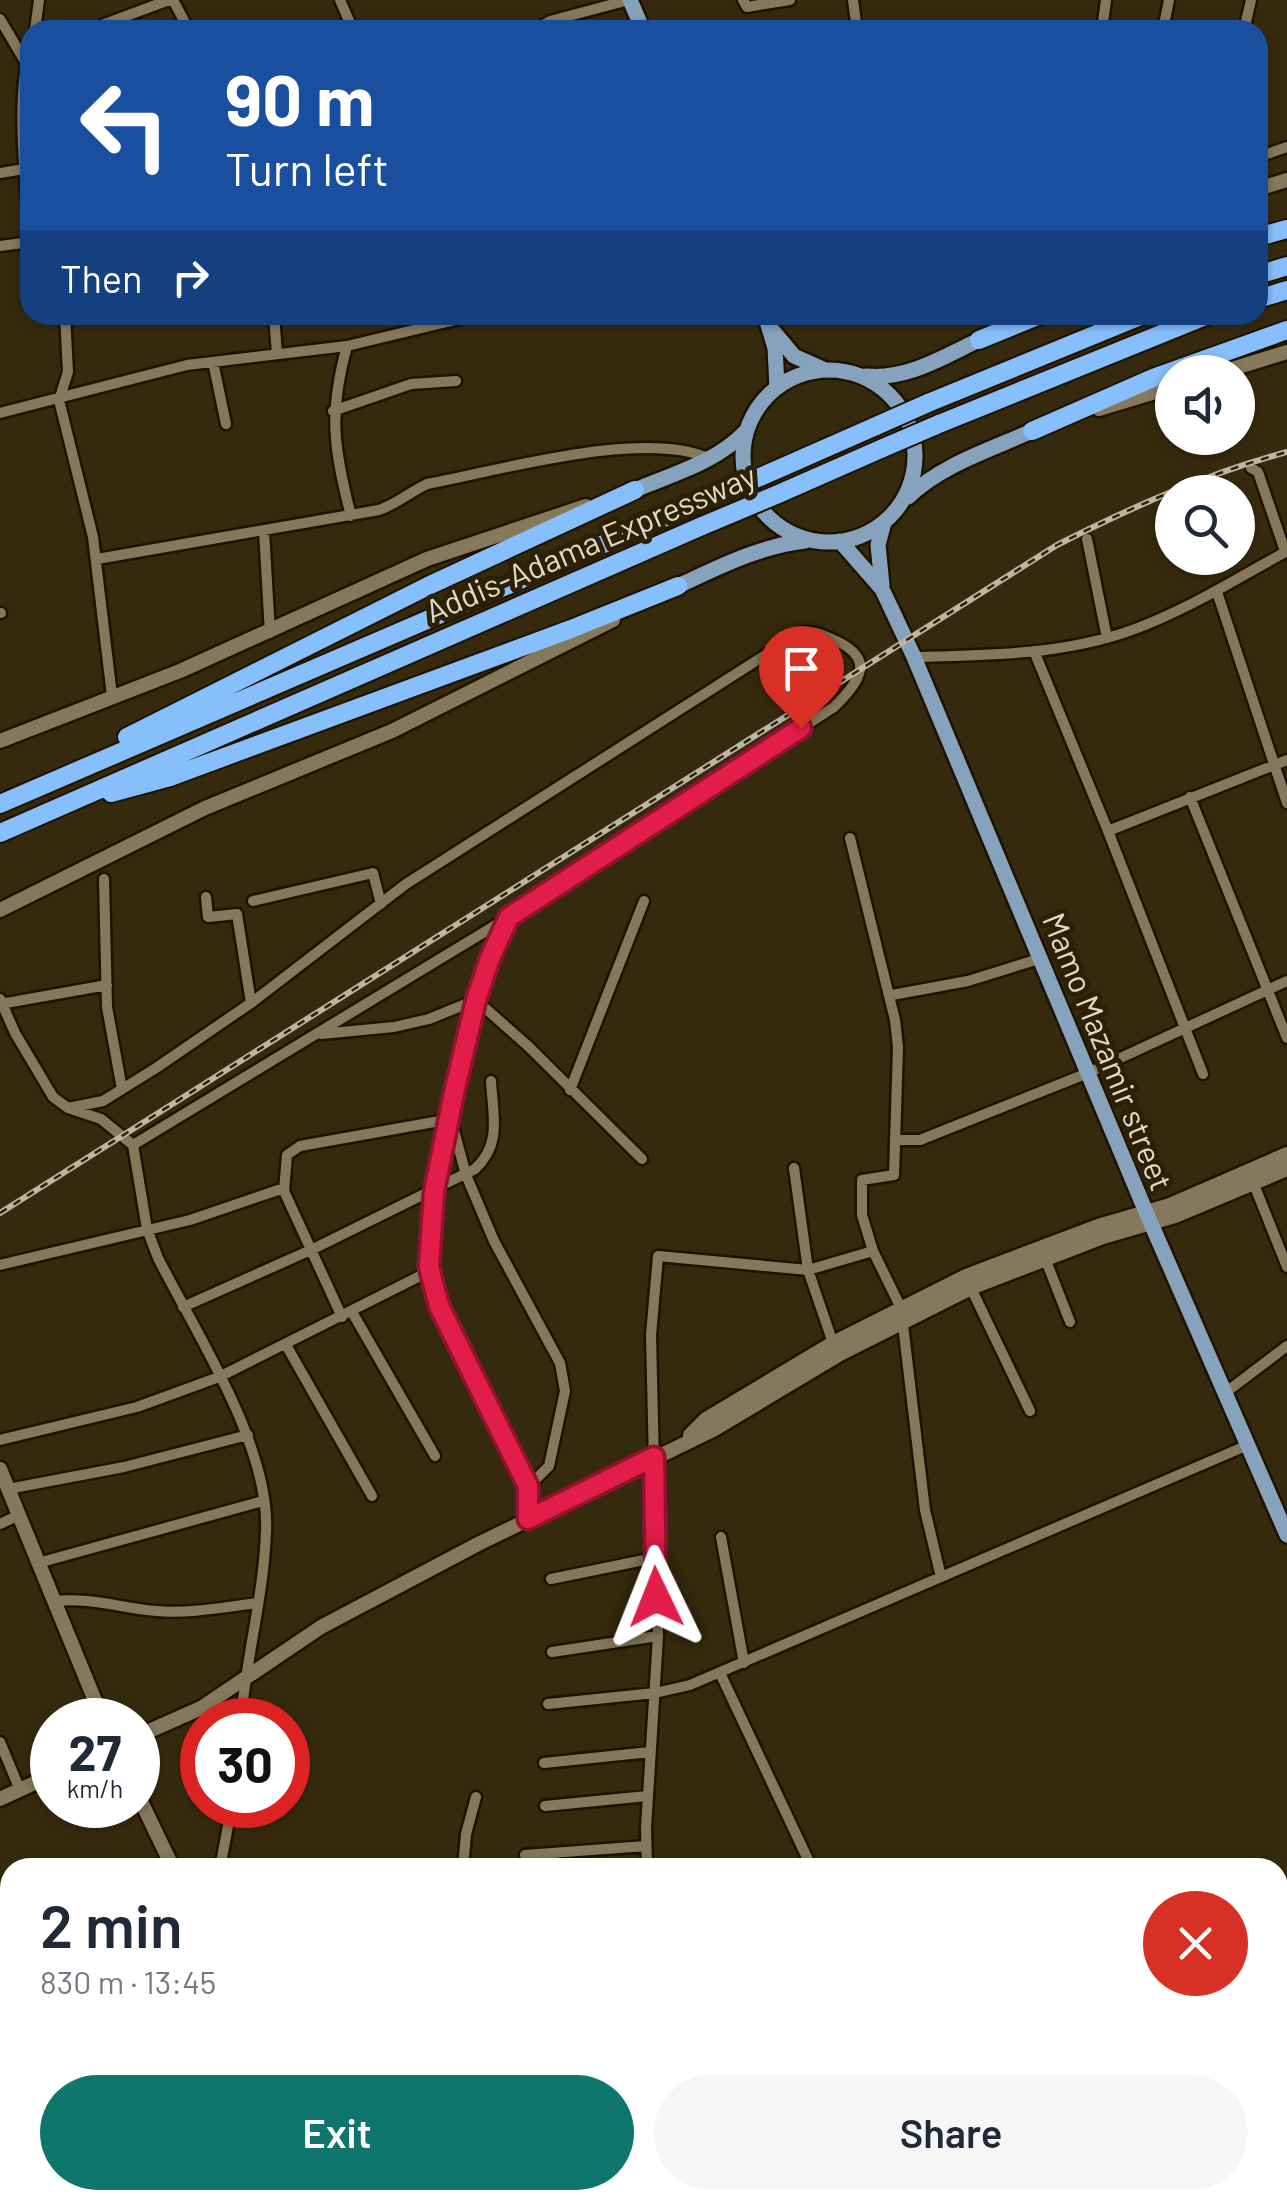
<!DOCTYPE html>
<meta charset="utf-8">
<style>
:root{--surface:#fff;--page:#f6f6f7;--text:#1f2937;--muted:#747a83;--accent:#0f766e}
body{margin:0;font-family:Barlow,sans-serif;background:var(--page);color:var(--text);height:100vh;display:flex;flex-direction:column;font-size:38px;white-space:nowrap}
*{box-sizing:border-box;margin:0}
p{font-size:32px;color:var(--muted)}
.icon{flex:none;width:55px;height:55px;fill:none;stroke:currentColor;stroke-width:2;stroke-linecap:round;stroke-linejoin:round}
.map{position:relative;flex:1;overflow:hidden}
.sheet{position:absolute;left:0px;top:1858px;width:1288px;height:352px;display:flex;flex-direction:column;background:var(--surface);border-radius:30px 30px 0 0;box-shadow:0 2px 8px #0004}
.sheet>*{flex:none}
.banner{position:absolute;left:20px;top:20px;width:1248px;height:305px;border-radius:30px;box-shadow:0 2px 8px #0004;background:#1a4fa0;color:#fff;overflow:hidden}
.tools{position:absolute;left:1155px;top:355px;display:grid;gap:20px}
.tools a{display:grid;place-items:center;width:100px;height:100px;border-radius:50%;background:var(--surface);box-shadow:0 2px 8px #0004;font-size:50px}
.speed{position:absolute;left:30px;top:1698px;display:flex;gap:20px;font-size:50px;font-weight:700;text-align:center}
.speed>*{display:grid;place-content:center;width:130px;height:130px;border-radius:50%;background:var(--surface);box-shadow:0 2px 8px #0004;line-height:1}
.speed small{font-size:25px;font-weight:400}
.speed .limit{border:15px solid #d22;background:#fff;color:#111}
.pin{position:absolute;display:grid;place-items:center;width:85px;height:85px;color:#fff;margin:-102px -42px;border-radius:50% 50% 50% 0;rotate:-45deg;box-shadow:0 0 10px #0007}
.pin .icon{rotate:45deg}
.me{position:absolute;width:110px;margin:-55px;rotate:358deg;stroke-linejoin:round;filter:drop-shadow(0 0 8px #0008)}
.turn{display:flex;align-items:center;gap:35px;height:210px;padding:0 40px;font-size:45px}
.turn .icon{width:130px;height:130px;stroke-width:2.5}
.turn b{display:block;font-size:70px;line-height:85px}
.then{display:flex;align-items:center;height:95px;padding:0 40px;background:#0003;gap:20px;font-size:38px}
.round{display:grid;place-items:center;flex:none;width:105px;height:105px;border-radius:52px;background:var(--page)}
.headline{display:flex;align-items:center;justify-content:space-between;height:170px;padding:0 40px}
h1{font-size:60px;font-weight:600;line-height:75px}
.primary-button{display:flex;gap:20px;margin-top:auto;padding:20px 40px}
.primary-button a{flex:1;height:115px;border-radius:60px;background:var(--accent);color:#fff;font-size:40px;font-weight:600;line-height:115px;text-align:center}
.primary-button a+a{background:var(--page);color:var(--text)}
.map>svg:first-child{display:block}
</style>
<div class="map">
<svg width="1287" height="2209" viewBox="0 0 1287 2209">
<rect width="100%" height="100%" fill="#362a0e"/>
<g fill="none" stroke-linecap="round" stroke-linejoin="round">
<g stroke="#1e1200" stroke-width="15">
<path id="street" d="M173 0 189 30
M340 0 353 30
M743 0 747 7 790 0
M853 0 857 30
M0 19 26 63
M102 25 169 0
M35 30 39 0
M535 30 550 21 629 0
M1102 30 1106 0
M1163 30 1169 0
M1244 30 1251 0
M30 48C16 96 24 176 30 225
M1258 157 1287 147
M0 173 24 169
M0 246 30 242
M65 315 68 372 59 400 93 537 112 696
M274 315 277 354
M347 346C328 414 334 449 351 516
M213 362 226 424
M333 411 411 384 456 381
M0 413 187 365 347 346 476 315
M1251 468 1258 472 1285 551
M264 531 270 633
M1087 539 1107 638
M97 559 379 510C397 504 410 492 427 484 498 471 645 428 710 459
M1217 592 1287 803
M0 613H1
M1034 651 1108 831 1203 1074
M914 657C994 655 1076 655 1150 623 1198 603 1242 576 1287 551
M1190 797 1287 1038
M1108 831 1287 760
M850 838 895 1020 898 1047 894 1175 862 1180V1215L873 1251 901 1308 925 1510 941 1577
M104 879 107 1007 122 1089
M206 897 208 917 237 914 251 1003
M253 901 373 873 381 904
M508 919 490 959 476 1000 454 1093 434 1191 429 1267 439 1307 529 1486 528 1519
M892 995 968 981 1042 958
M0 999 15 1033 53 1097 68 1108 101 1119 133 1145 147 1229 158 1258C196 1333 270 1446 266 1531 264 1595 246 1657 241 1720
M0 1004 107 985
M321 1034 394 1027 429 1019 476 1000 528 1046 642 1159
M570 1090 644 901
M68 1108 103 1101 156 1068 251 1003 406 884 800 633C813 630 820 634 832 639 877 658 861 680 834 707L509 917 133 1145
M897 1140H920L1088 1073 1287 981
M794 1168 808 1270 833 1343
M1251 1177 1287 1267
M1043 1253 1070 1322
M0 1265 190 1220 278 1190 284 1191
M970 1286 1030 1411
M183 1307 313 1249 475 1169C502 1144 493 1116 491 1081
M352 1312 435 1456
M342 1317 284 1191 287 1155 300 1146 451 1119 466 1175 494 1241 560 1363 565 1391 549 1466 529 1486
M286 1345 372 1496
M1225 1393 1287 1346
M0 1440 137 1407 219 1377 430 1271
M8 1489 124 1467 248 1435
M0 1524 19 1515
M721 1537 744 1663
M38 1563 263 1501
M551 1579 654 1558
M54 1601C90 1597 121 1608 156 1611 190 1614 225 1607 258 1603
M552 1652 658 1636
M720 1673 812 1868
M548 1704 655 1693 690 1685 1248 1445
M0 1742 20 1790
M544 1763 650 1752
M545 1806 647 1796
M525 1855 646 1846
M220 1868 232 1805
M463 1868 466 1834 476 1797
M647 1868 646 1828 658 1636 651 1335 658 1256 808 1270 873 1251
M0 2077 10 2073
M0 2156 10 2151
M136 2200 140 2209
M436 2200 441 2209
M518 2200 522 2209
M814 2200 818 2209
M59 2209 75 2200
M615 2209 632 2200"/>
</g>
<g stroke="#1e1200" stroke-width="19">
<path id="secondary" d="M1258 189 1287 180
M1222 372 1287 352
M1099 409 1172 387
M0 741 180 671 427 559 586 506
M0 910 205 808 392 731 613 620
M690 1435 706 1419 833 1343 966 1276 1098 1226 1170 1205 1287 1154
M0 1469 103 1720
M138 1736 201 1708 321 1627 480 1543 713 1430 840 1354 971 1288 1103 1237 1175 1216 1287 1169
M138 1795 173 1868
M0 1799 52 1775
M1278 1994 1287 1990
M329 2200 333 2209
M866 2209 880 2200"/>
</g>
<g stroke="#1e1200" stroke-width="20">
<path id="primary" d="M630 0 643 30
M765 315 775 348 777 387
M769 326 794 356 823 369
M743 456a86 86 0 1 1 172 0a86 86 0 1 1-172 0Z
M866 376C907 380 943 357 979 340
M635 490C673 474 717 462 746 431
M908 497C941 465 990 450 1032 431
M840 541 882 589 914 657 1146 1212 1287 1535
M882 585 878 545 884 522
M678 586C719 567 760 546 805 541"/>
</g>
<g stroke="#1e1200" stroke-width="22">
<path id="highway" d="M1258 237 1287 229
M1258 275 1287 266
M1258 299 1287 290
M979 340 1040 315
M928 403 1143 315
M939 424 1208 315
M1032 431 1153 378 1287 330
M767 474 876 426
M776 495 883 448
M127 737 428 586 635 490
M111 793 170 777 571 629 678 586
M0 804 694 505
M0 833 702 526"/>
</g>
<use href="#street" stroke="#86795b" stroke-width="10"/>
<use href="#secondary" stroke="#86795b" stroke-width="14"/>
<use href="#primary" stroke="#87a2bc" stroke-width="15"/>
<use href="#highway" stroke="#87befc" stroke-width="18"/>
<g stroke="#bdb5a3" stroke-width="6">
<path id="rail" d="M0 1213 1057 545C1132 507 1206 474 1287 452"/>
</g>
<use href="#rail" stroke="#2c2105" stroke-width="2.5" stroke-dasharray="8" stroke-linecap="butt"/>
<g stroke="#1e1200" stroke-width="22" stroke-linecap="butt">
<path id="highway-bridge" d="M876 426 928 403
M883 448 939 424
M694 505 767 474
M702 526 776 495"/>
</g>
<use href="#highway-bridge" stroke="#87befc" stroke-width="18"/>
</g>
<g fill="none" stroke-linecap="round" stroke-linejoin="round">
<g stroke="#92132f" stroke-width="25">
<path id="route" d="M656 1597 654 1457 528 1519V1486L439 1306 429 1267 434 1192 454 1093 476 1000 490 958 509 917 801 728"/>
</g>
<use href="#route" stroke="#e11d48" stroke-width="18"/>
</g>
<g text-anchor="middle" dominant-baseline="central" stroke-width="10" stroke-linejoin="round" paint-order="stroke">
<g font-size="32" fill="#e1daca" stroke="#2c2105">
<text transform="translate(590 542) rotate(-23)">Addis-Adama Expressway</text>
<text transform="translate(1109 1051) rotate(68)">Mamo Mazamir street</text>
</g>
</g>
</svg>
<div class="tools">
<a><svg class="icon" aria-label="sound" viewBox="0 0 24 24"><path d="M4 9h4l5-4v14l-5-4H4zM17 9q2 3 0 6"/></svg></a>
<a><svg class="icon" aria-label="search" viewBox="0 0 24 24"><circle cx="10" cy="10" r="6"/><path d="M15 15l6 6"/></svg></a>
</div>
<div class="speed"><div>27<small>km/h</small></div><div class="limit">30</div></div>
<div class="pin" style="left:801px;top:728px;background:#d93025"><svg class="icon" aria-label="arrive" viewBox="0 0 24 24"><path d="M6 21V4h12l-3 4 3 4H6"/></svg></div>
<svg class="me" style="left:656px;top:1597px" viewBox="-20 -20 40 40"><path d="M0-17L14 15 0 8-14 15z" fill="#e11d48" stroke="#fff" stroke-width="4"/></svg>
<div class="banner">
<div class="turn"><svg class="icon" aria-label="left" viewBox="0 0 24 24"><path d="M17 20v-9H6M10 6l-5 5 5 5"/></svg><div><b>90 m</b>Turn left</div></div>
<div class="then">Then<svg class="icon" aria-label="right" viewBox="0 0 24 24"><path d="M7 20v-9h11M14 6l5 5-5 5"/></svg></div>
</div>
<section class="sheet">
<div class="headline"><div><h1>2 min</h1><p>830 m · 13:45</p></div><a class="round" style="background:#d93025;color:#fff"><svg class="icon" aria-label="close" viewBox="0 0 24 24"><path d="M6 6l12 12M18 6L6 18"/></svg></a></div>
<div class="primary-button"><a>Exit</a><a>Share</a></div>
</section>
</div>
